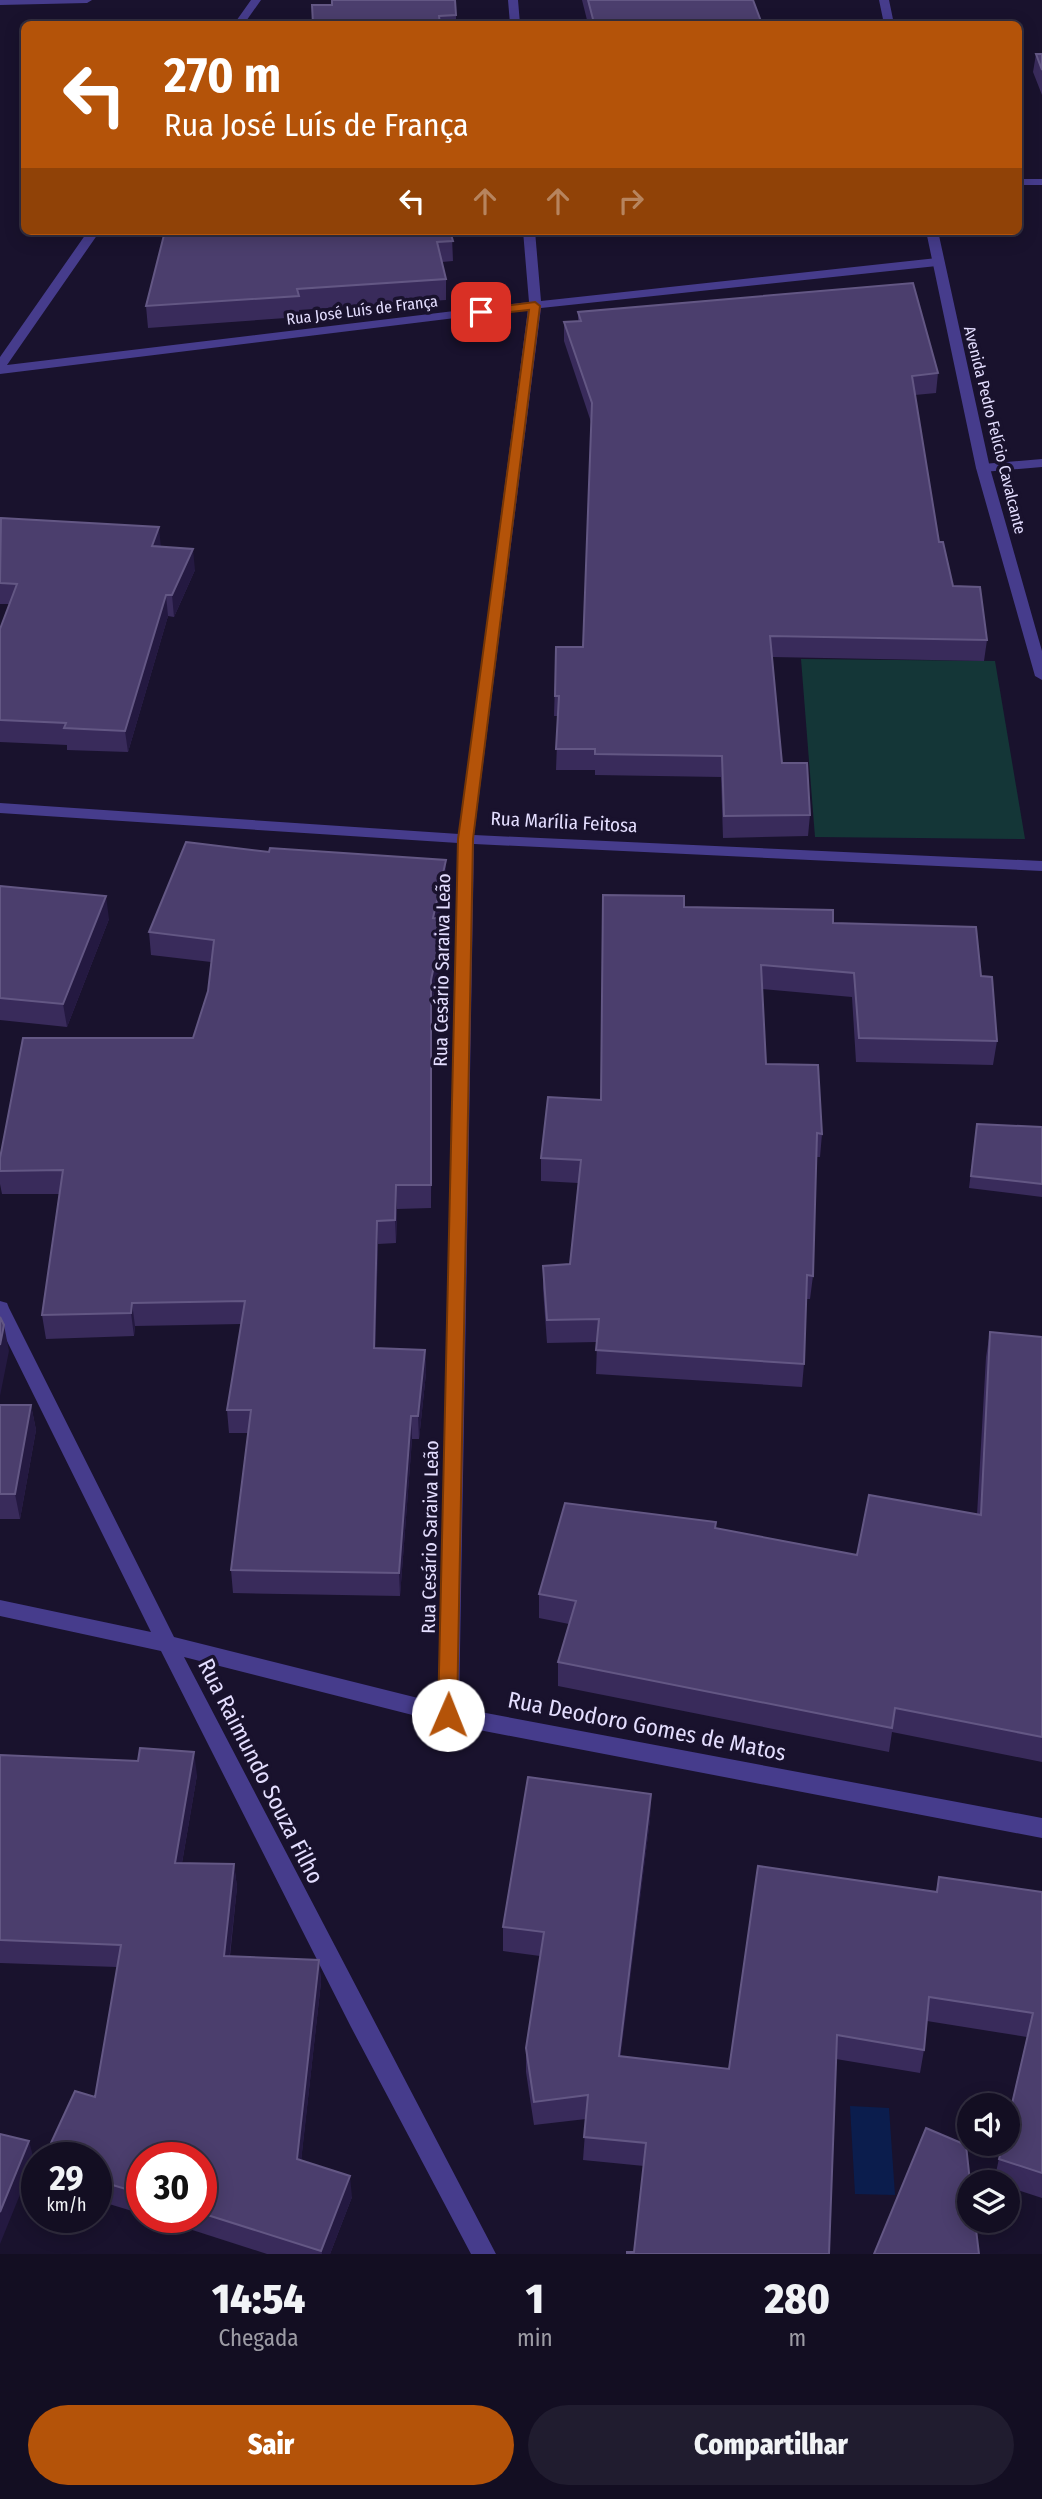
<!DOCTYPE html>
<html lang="pt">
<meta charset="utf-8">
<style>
:root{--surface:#130e22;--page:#201c2f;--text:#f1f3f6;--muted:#9d9ca5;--line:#322e40;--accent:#b45309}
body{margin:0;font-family:"Fira Sans Condensed",sans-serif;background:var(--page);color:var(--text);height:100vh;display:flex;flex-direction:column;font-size:26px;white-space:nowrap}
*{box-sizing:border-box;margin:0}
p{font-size:23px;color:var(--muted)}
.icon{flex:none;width:38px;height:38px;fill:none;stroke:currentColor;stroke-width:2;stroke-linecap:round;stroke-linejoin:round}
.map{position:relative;height:2254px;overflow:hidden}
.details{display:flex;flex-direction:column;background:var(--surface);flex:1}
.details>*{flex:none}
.hud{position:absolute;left:21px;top:21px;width:1001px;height:214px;border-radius:10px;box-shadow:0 4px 18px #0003,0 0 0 2px var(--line);background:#b45309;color:#fff;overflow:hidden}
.tools{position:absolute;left:957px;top:2093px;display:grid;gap:14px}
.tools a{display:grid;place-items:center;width:63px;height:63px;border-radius:50%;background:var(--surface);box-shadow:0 4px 18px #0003,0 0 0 2px var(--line);font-size:35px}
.speed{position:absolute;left:21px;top:2142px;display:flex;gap:14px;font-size:35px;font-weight:700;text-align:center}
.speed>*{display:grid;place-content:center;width:91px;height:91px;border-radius:50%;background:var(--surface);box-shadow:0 4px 18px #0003,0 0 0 2px var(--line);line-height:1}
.speed small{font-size:18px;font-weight:400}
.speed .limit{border:10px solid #d22;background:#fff;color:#111}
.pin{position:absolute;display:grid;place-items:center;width:60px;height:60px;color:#fff;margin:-30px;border-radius:14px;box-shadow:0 4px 10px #0006}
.me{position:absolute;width:77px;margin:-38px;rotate:1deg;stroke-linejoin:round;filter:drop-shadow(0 0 5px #0008)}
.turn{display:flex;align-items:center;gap:24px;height:147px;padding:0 28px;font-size:32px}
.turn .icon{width:91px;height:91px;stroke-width:2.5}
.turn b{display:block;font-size:49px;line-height:60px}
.lanes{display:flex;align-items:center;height:66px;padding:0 28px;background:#0003;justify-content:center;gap:35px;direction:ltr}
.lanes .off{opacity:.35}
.eta{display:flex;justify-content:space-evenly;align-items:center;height:119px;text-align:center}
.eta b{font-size:42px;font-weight:800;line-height:49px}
.button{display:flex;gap:14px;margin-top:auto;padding:14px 28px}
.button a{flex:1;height:80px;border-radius:42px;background:var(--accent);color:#fff;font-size:28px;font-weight:800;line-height:80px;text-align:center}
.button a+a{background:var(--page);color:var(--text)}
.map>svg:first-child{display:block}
</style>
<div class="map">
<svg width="1042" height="2254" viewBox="0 0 1042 2254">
<rect width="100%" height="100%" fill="#19122d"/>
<path fill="#143637" d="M801 659 995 661 1025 839 815 837Z"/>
<path fill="#0b1d4d" d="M850 2106 889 2108 895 2195 855 2194Z"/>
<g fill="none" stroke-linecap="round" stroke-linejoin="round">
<path fill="#463c8c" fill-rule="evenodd" d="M0 0H92L87 3 0 5Z
M251 0H261L244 24H234Z
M508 0H518L520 24H510Z
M1018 179H1042V185H1018Z
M88 231H100L7 365 529 302 523 231H535L541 301 937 258 943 262 937 266 541 308 474 835 1042 861V871L474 844 459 1708 1042 1818V1838L448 1724 184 1657 496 2254H471L351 2027 161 1651 0 1616V1600L151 1632 0 1327V1301L7 1303 9 1308 174 1637 438 1703 458 843 0 813V803L459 834 528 309 0 374V357Z
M1042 459V467L983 472 976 468 983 464Z"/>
<path fill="#463c8c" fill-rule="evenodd" d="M879 0H889L894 24H884Z
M926 231H938L990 468 1042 651V680L1035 676 976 468Z"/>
</g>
<path fill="#392b5b" d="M582 0H753L762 24H588Z
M312 5 456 15V24H313Z
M1036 54H1042V95L1033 72Z
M165 231H478V236L452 237 453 261 442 262 446 279V300L299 310 300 317 148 328 146 306Z
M611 231H686L612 234Z
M578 312 938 373 936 393 915 395 939 542 953 586 987 640 984 661 772 657 782 763 810 815 808 836 723 838 721 777 595 775V770H556L558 716H554L556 647H583L591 422 564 341V322L578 321Z
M0 519 161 546 195 570 174 617 168 616 128 752 67 750V745L0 742V629L9 604H0Z
M269 852 446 860V883L439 918 444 919 445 942 432 1003 431 1208 397 1209 396 1243 378 1244 375 1348 425 1350 426 1373 419 1439H412L400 1596 233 1593 231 1570 248 1433H229L227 1410 241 1324 135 1326 134 1336 46 1339 42 1315 59 1194H2L0 1184V1158L193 1038 208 991 211 962 151 955 149 932Z
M0 886 109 919 67 1027 0 1020Z
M684 907 833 923 981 976 997 1041 993 1065 856 1062 852 997 762 989 766 1064 822 1134 820 1157H816L813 1276 810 1299H806L804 1364 802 1387 596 1374 597 1342 547 1343 543 1289V1266L570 1264 578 1183 541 1181V1158L601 1100Z
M977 1124 1042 1127V1197L969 1188Z
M990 1332 1042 1337V1762L892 1732 889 1752 558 1686V1662L569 1624 539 1618V1594L715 1528 857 1555 977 1515 986 1357Z
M0 1405H31L36 1430 20 1519H0Z
M0 1755 197 1775 182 1863 234 1864 237 1887 230 1956 319 1960 321 1982 301 2161 352 2197 330 2254H267L152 2217H201V2158H142V2214L96 2200 95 2097 117 1967 0 1963Z
M651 1794 650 1819 620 2056 729 2069 936 1892 939 1877 1042 1892V2198L1008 2187V2182H994L1002 2144H1008V2119L1027 2037 927 2021 924 2050 920 2073 836 2059 634 2252 644 2166 583 2160 586 2119 534 2125 526 2072V2048L540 1956 503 1951V1927Z"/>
<path fill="#241941" d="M159 527 161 548 152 546Z
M193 549 195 570 174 617 172 595Z
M166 595 168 616 128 752 125 731Z
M446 860V883L434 941 433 918Z
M106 896 109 919 67 1027 63 1004Z
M444 919 445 942 432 1003 431 1208V980Z
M396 1185 397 1209 396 1243 395 1220Z
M377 1221 378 1244 375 1371 374 1348Z
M132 1303 135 1326 134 1336 131 1313Z
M4 1325 9 1351 0 1396V1345Z
M425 1350 426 1373 419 1439 418 1416Z
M31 1405 36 1430 20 1519 15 1494Z
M411 1416 412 1439 400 1596 399 1573Z
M194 1752 197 1775 178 1886 175 1863Z
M651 1794 650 1819 618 2079 619 2056Z
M234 1864 237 1887 227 1979 224 1956Z
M319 1960 321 1982 299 2180 297 2159Z
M29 2141 34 2160 0 2244V2212Z
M350 2176 352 2197 330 2254H322L321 2251Z"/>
<path fill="#4b3e6d" stroke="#635784" stroke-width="2" d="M332 0H455L456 15 439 16 440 24H313L312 5H332Z
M588 0H753L762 24H647L646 21 594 23Z
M1036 54H1042V70Z
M165 231H450L453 241 437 242 446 279 297 289 299 296 146 306Z
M913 283 938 373 912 376 939 542H943L953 586 980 587 987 640 770 636 782 763H807L810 815 724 816 722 756 595 754V749H556L559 696H555L556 647H583L592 403 564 322 581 321 578 312Z
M1 518 159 527 152 546 193 549 172 595H166L125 731 64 728 66 723 0 720V629L17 584 0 583Z
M186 842 269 852 270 848 446 860 433 918 444 919 431 980V1185H396L395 1220 377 1221 374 1348 425 1350 418 1416H411L399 1573 231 1570 251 1410H227L245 1301 132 1303 131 1313 42 1315 63 1170 0 1171V1158L23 1038H193L208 991 214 940 149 932Z
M0 886 106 896 63 1004 0 998Z
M603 895 684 896V907L833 910V923L976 927 981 976 992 977 997 1041 859 1038 854 973 761 965 766 1064 818 1065 822 1134 817 1133 813 1276 807 1275 804 1364 596 1350 599 1319 547 1320 543 1266 570 1264 581 1160 541 1158 548 1097 601 1100Z
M977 1124 1042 1127V1184L971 1176Z
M0 1317 4 1325 0 1345Z
M990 1332 1042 1337V1737L895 1708 892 1728 558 1662 576 1601 539 1594 565 1503 716 1522 715 1528 857 1555 869 1495 981 1515Z
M0 1405H31L15 1494H0Z
M140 1748 194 1752 175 1863 234 1864 224 1956 319 1960 297 2159 350 2176 321 2251 201 2213V2158H142V2194L96 2180V2158H44L75 2091 95 2097 121 1945 0 1940V1755L138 1761Z
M528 1777 651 1794 619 2056 729 2069 758 1866 937 1892 939 1877 1042 1892V2173L999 2159 1003 2144H1008V2121L1033 2013 929 1997 924 2050 837 2035 829 2254H627V2252H634L646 2143 584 2137 588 2095 534 2102 526 2048 544 1932 503 1927Z
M926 2128 966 2145 970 2182V2221H975L979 2254H874Z
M0 2134 29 2141 0 2212Z"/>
<path fill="#b45309" stroke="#753606" stroke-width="2" d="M535 302 540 306 473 839 457 1715 454 1721 448 1723 441 1721 438 1715 458 839 529 310 481 315 476 312 481 309Z"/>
<g text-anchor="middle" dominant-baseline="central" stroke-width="7" stroke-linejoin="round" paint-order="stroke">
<g font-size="16" fill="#e4deff" stroke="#19122d">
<text transform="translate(362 310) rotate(-7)">Rua José Luís de França</text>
<text transform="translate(995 430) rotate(76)">Avenida Pedro Felício Cavalcante</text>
</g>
<g font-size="19" fill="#e4deff" stroke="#19122d">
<text transform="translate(564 822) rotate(3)">Rua Marília Feitosa</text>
<text transform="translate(442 970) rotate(-89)">Rua Cesário Saraiva Leão</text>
<text transform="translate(430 1537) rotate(-89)">Rua Cesário Saraiva Leão</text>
</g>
<g font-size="23" fill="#e4deff" stroke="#19122d">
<text transform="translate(647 1726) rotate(11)">Rua Deodoro Gomes de Matos</text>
<text transform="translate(261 1771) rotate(63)">Rua Raimundo Souza Filho</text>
</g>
</g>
</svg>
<div class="tools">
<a><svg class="icon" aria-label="sound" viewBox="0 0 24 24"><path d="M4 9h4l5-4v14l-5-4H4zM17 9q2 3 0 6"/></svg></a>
<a><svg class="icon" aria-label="layers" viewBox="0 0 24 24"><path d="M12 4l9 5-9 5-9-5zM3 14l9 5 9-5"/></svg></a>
</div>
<div class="speed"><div>29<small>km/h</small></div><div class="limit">30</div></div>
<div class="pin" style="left:481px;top:312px;background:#d93025"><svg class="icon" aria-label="arrive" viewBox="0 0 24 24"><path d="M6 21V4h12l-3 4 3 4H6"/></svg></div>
<svg class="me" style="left:448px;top:1715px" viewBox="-20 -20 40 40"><circle r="19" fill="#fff"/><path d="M0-13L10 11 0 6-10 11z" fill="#b45309"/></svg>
<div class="hud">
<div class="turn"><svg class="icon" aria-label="left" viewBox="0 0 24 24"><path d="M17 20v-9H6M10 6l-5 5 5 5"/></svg><div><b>270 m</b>Rua José Luís de França</div></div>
<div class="lanes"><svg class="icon" aria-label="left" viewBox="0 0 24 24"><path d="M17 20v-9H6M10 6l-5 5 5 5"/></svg><svg class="icon off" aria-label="ahead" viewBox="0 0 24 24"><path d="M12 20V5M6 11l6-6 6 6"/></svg><svg class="icon off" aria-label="ahead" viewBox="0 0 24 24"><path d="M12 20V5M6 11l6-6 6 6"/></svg><svg class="icon off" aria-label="right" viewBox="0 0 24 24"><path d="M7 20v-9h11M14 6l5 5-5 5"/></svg></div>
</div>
</div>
<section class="details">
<div class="eta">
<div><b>14:54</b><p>Chegada</p></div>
<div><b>1</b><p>min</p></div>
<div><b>280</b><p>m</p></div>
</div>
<div class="button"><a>Sair</a><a>Compartilhar</a></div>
</section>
